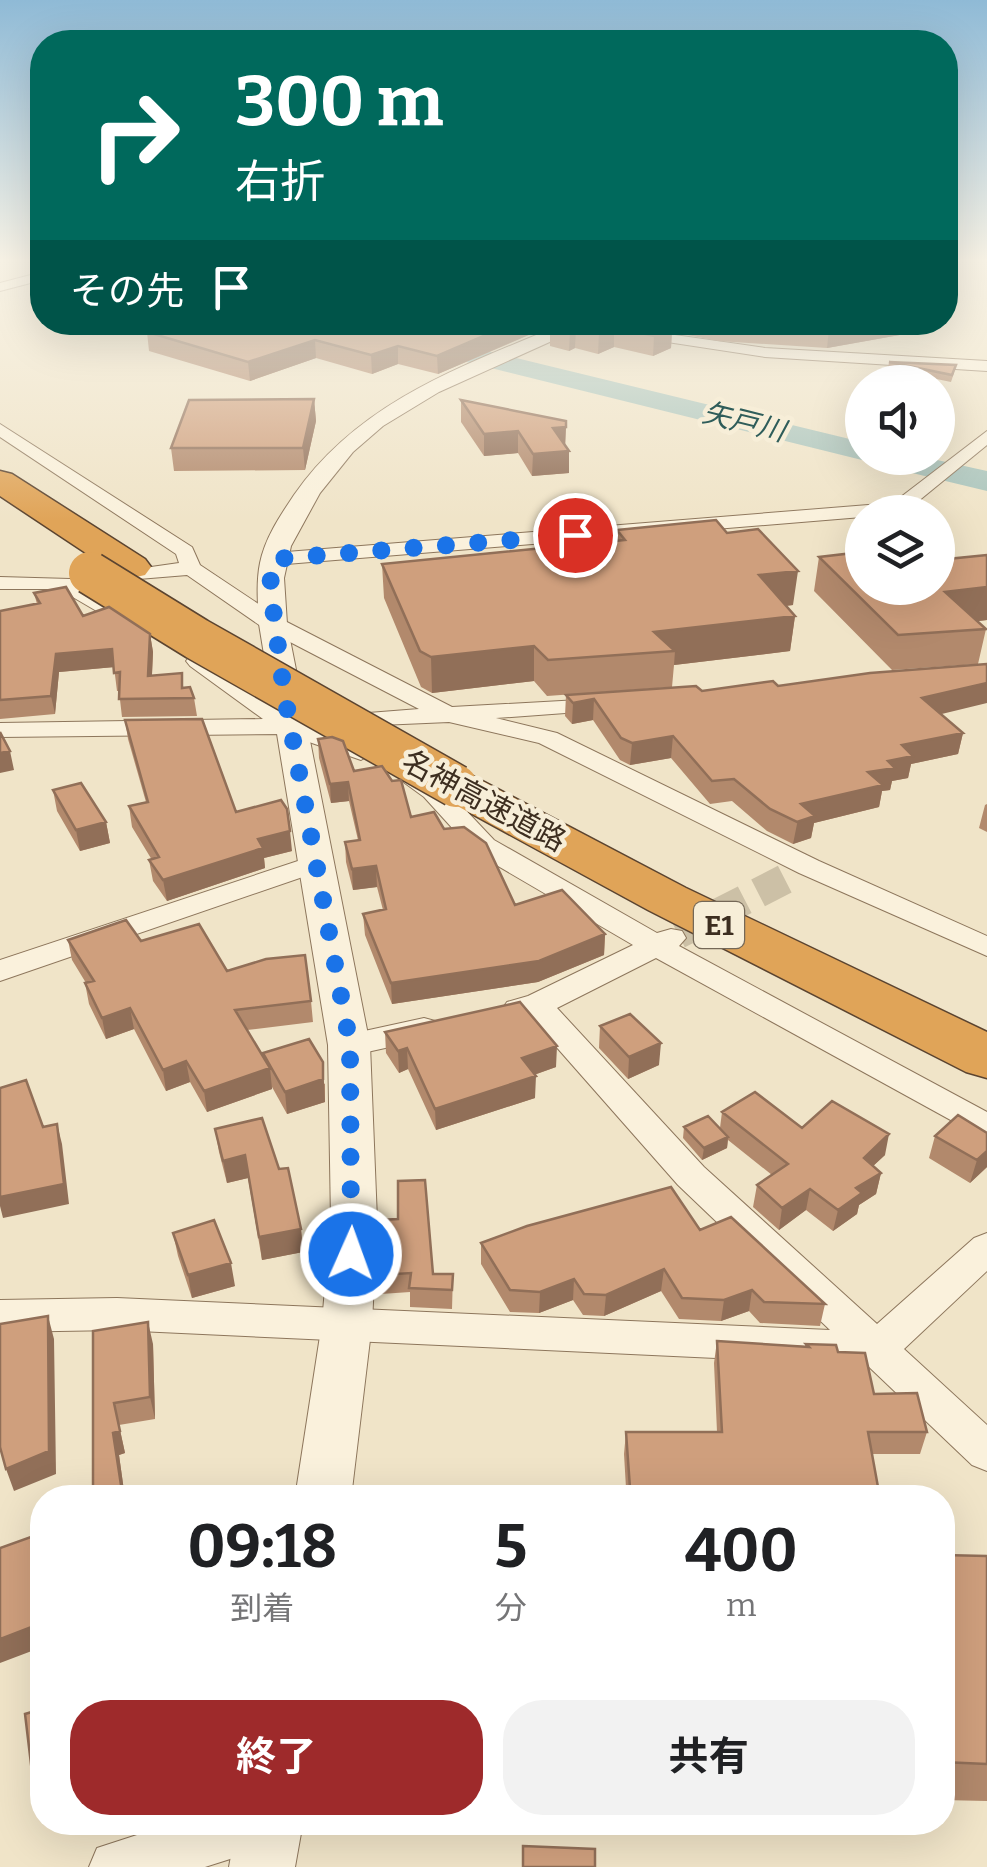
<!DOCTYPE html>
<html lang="ja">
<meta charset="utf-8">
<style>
:root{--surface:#fff;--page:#f2f2f2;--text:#202124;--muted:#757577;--accent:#9e2a2b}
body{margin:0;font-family:Bitter,"Noto Sans JP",serif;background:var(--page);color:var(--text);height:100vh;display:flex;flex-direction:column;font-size:38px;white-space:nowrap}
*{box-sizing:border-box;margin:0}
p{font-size:32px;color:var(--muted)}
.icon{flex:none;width:55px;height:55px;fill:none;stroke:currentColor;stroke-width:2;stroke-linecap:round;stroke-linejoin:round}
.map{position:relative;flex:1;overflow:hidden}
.drawer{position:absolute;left:30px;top:1485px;width:925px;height:350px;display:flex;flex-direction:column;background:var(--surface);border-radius:40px;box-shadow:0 10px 40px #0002}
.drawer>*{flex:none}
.guide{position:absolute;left:30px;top:30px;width:928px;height:305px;border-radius:40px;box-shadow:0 10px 40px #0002;background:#00695c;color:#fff;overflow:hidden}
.buttons{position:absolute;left:845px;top:365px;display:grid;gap:20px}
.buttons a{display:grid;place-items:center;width:110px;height:110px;border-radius:50%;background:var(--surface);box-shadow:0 10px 40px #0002;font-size:50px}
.pin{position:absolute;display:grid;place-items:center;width:85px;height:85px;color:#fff;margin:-42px;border:5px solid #fff;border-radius:50%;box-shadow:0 2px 10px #0007}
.me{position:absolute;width:110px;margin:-55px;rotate:2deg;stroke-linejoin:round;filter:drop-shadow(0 0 8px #0008)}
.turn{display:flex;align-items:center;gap:35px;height:210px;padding:0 40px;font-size:45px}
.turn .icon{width:130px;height:130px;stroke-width:2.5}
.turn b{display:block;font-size:70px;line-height:85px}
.then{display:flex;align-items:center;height:95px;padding:0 40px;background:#0003;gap:20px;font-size:38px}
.eta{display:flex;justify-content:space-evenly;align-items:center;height:170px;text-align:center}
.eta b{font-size:60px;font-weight:700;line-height:70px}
.action{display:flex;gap:20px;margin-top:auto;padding:20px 40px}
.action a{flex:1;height:115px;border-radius:40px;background:var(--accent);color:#fff;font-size:40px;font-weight:700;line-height:115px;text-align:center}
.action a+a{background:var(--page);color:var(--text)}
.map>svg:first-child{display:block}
</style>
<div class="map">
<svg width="987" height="1867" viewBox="0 0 987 1867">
<rect width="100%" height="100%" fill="#f0e4c8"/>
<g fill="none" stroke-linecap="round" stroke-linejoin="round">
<path fill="#a9c4bc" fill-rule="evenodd" d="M322 322H368L862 442V458H873L862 460 325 327Z
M874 458H928L987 471V491L879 465Z"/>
<path stroke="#ccc0a6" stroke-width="30" stroke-dasharray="30 15" stroke-linecap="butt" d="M678 934 789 877"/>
<g stroke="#8d765c" stroke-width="2">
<path id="minor" d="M42 272V280L0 291V283Z
M633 329 765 348 987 361V371L765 357 628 336 626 333Z
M0 424 192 547 200 565 281 619 452 707 615 698 618 703 615 708 606 710 496 718 557 733 819 861 987 936V956L799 873 539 743 449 722 334 727 331 722 343 715 419 709 265 629 187 575 102 582 98 578 102 574 179 563 176 554 0 437Z
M987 431V445L905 512H862V517L274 565 264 559 274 553 893 503Z
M0 577 70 579 148 625 145 630H129L59 589H0Z
M198 654 296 720 370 747 374 752 361 760 286 734 0 737V723L263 719 190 666 186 661 190 656Z
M415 773 442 785 494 840 657 933 671 929 682 931 686 938 679 946 987 1112V1140L656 958 557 1008 704 1167 877 1324 974 1238 987 1233V1271L904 1349 987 1425V1471L972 1465 867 1365 117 1330 0 1332V1300L117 1298 830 1330 678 1185 530 1017 507 1016 502 1009 507 1002 528 996 633 945 474 852 424 797 402 781Z
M316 855 326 857 330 863 326 869 0 981V960Z
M424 1018 435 1021 440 1029 435 1037 349 1056 337 1053 333 1045 337 1037Z
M177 1822H294L287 1841 205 1867H89L97 1848Z"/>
</g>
<g stroke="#8d765c" stroke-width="2">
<path id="tertiary" d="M568 322H594L439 392 383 426 353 452 320 493 291 546 284 578 287 624 370 1045 377 1220 372 1323 351 1498H295L322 1323 331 1220 328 1045 259 624C258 604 256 583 260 563 265 538 280 516 294 495 360 400 465 365 568 322Z
M237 1822H303L295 1867H229Z"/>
</g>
<g stroke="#5b4430" stroke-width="3">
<path id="motorway" d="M0 471 12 474 145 559 151 567 145 575 132 578 119 575 0 496Z
M456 772 473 776 686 888 987 1032V1078L966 1072 648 910 439 796 432 786 439 776Z"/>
</g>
<use href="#minor" fill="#faf1dc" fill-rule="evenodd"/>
<use href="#tertiary" fill="#faf1dc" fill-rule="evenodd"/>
<use href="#motorway" fill="#e0a458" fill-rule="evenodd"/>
<g stroke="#5b4430" stroke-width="45" stroke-linecap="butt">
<path id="motorway-bridge" d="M90 573 197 639 456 786"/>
</g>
<use href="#motorway-bridge" stroke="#e0a458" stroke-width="42"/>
</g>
<path fill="#b2896c" d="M430 322H923L922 331 827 348 718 341 672 332 671 348 653 356 614 347 598 354 575 348 569 351 550 346V326L438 374 398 364 372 374 316 358 250 381 149 351 147 332 405 330Z
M889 362 954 373 951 382 888 369Z
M314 399 316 421 305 470 174 471 171 448Z
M461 400 566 421 565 445 569 451V473L532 476 518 453 484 456 461 422Z
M617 530 793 605 786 606 795 616 790 651 674 665 672 687 547 696 534 681 432 693 421 687 384 598 382 564 616 541Z
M987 555V620L978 621 986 629 978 664 892 670 814 591 819 557 862 588Z
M34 593 83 616 150 634 153 652 152 675 184 688 194 698 197 716 122 717 119 691H117L114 667 59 672 55 714 0 719V611L37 604Z
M778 686 940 714 963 733 958 754 911 764 908 778 892 781 890 790 882 791 879 807 814 823 811 838 793 844 767 831 732 801 710 804 671 758 630 765 620 760 593 720 572 724 565 716 566 695 702 691Z
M125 720 236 812 292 851 264 858 265 868 167 901 153 881 149 860H152L132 827 129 806 146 802 128 739Z
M318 739 354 771 411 817 444 829 515 905 605 934 604 955 538 982 392 1004 365 935 363 914 383 910 377 887 353 890 346 862 345 842 358 840 349 801 331 803 319 758Z
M53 790 106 822 110 843 80 851 57 811Z
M987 804V832L979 828 985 805Z
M68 940 141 941 311 1001 313 1022 247 1030 264 1058 263 1053 325 1084V1102L287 1114 272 1087V1089L207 1112 190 1082 166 1091 134 1029 106 1039 89 1004 85 983H86L72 960Z
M600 1026 659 1065 628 1079 599 1048Z
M385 1032 556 1067 534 1075 535 1098 436 1130 408 1069 399 1073 386 1053Z
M722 1112 802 1128 885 1155 873 1166 881 1173 876 1194 859 1205 857 1214 833 1231 806 1210 779 1230 753 1207 757 1185 772 1175 728 1140 727 1148 702 1160 683 1138 684 1127 720 1128Z
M215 1129 279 1169 301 1229 303 1252 262 1260 248 1178 227 1183 219 1152Z
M987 1133V1167L970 1183 929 1158 935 1136Z
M379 1220 433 1274H453L452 1309 410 1307V1292L381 1294Z
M700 1230 825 1304 820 1326 760 1323 749 1311 721 1321 679 1319 661 1291 604 1316 583 1315 573 1300 539 1313 510 1312 481 1264V1243Z
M173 1233 235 1286 192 1298 178 1256Z
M93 1331 153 1344 155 1419 119 1425 125 1453 119 1455 125 1498H93Z
M717 1341 805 1346 806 1344 838 1352 874 1394 927 1432 920 1454H872L880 1498H592V1488H626L624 1454 626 1432H717L714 1363Z
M942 1555 987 1556V1801L942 1800Z"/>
<path fill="#916f58" d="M516 322H558L438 374 437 356Z
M870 322H923L922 331 827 348 829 329Z
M576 327 575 348 569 351 570 330Z
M614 327V347L598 354 599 333Z
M672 328 671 348 653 356 654 336Z
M315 340 316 358 250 381 248 362Z
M398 346V364L372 374 371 355Z
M314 399 316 421 305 470 303 448Z
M566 427 565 449 553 428Z
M518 431V453L484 456V434Z
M569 451V473L532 476 533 454Z
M798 571 793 605 755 609 759 575Z
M987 587V620L938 626 945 592Z
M795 616 790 651 674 665 675 651 654 632Z
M150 634 153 652 151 694 148 676Z
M534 646V681L432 693 431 657Z
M112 649 115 667 59 672 55 714 51 696 56 654Z
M987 683V703L917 720 922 698Z
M594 699 593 720 572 724 573 703Z
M963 733 958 754 911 764 908 778 892 781 890 790 882 791 879 807 814 823 811 838 793 844 801 804 868 772 888 761 902 745Z
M673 736 671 758 630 765 632 743Z
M10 751 14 770 0 773V753Z
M348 782 349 801 331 803 330 784Z
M106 822 110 843 80 851 76 830Z
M290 831 292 851 264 858 265 868 167 901 163 880 258 839Z
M376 866 377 887 353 890 352 869Z
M605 934 604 955 538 982 392 1004 391 983Z
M130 1008 134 1029 106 1039 102 1018Z
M661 1043 659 1065 628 1079 629 1057Z
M557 1046 556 1067 522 1079V1058Z
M407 1048 408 1069 399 1073 398 1051Z
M186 1061 190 1082 166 1091 163 1070Z
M323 1062 325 1102 287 1114 285 1092Z
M270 1068 272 1089 207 1112 204 1091Z
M536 1076 535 1098 436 1130 435 1109Z
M57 1124 62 1144 69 1204 3 1218 0 1206V1197Z
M889 1134 885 1155 859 1179 864 1158Z
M728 1137 727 1148 702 1160 704 1148Z
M987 1151V1167L970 1183 977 1160Z
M245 1155 248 1178 227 1183 223 1161Z
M881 1173 876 1194 859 1205 857 1214 833 1231 838 1210 856 1188Z
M810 1189 806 1210 779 1230 782 1208Z
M301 1229 303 1252 262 1260 259 1237Z
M231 1263 235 1286 192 1298 188 1275Z
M664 1269 661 1291 604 1316 606 1295Z
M574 1279 573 1300 539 1313 540 1292Z
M752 1290 749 1311 721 1321 724 1300Z
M48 1316 54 1339 56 1474 14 1491 6 1469Z
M148 1322 153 1344 155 1419 150 1397Z
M114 1403 125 1453 119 1455 125 1498H123L113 1433Z
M29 1628 37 1649 0 1663V1639Z
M42 1786V1809L34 1789Z"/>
<path fill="#cf9f7d" stroke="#916f58" stroke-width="2.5" d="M179 322H377L405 330 430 322H516L437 356 398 346 371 355 315 340 248 362 147 332Z
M557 322H650L672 328 654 336 614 327 599 333 576 327 570 330 550 326Z
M717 322H870L829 329Z
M889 362 956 365 952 375Z
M314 399 303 448H171L189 400Z
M461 400 566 421V427L553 428 569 451 533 454 518 431 484 434Z
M716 520 727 533 758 529 798 571 759 575 795 616 654 632 675 651 548 660 534 646 431 657 420 651 382 564 625 540 617 530Z
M862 552V588H938V560L987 555V587L945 592 986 629 898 635 819 557Z
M66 587 83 616 109 607 150 634 148 676 182 673V688L190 687 194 698 119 699 120 672 114 673 112 649 56 654 51 696 0 700V611L40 603 34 593Z
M987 664V683L922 698 963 733 902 745 913 756 888 761 895 768 868 772 883 785 801 804 815 816 797 822 770 809 734 779 712 781 673 736 632 743 621 738 594 699 573 703 566 695 696 686 702 691 773 681 778 686 870 673Z
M202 719 236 812 281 800 287 809 290 831 258 839 263 848 163 880 149 860 159 857 129 806 148 802 125 720Z
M0 732 10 751 0 753Z
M332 737 343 741 354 771 382 766 392 781 401 780 411 817 434 812 444 829 464 827 486 843 515 905 562 890 605 934 539 961 391 983 363 914 386 909 376 866 352 869 345 842 360 840 348 782 330 784 318 739Z
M81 783 106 822 76 830 53 790Z
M126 920 141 941 199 924 227 971 266 959 305 955 311 1001 235 1010 270 1068 204 1091 186 1061 163 1070 130 1008 102 1018 85 983 94 981 68 940Z
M520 1002 557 1046 522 1058 536 1076 435 1109 407 1048 398 1051 385 1032Z
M630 1014 661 1043 629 1057 600 1026Z
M309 1039 323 1062V1079L285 1092 263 1053Z
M26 1080 43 1127 57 1124 64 1184 0 1197V1088Z
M755 1092 802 1128 832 1101 889 1134 864 1158 881 1173 856 1188 862 1193 838 1210 810 1189 782 1208 757 1185 788 1164 722 1112Z
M958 1115 987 1133V1151L977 1160 935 1136Z
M708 1116 728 1137 704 1148 684 1127Z
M262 1118 279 1169 288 1168 301 1229 259 1237 245 1155 223 1161 215 1129Z
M425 1180 433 1274H453L452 1290 409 1288 411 1273 379 1275V1220L398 1219V1181Z
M671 1187 700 1230 731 1217 825 1304 764 1302 752 1290 724 1300 682 1298 664 1269 606 1295 584 1294 574 1279 540 1292 510 1290 481 1243 527 1226Z
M214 1220 231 1263 188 1275 173 1233Z
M48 1316 49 1451 6 1469 0 1447V1324Z
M148 1322 150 1397 114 1403 120 1431 113 1433 123 1498H93V1331Z
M717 1341 809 1347 806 1344 836 1345 838 1352 865 1353 874 1394 917 1393 927 1432H868L880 1498H593L592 1488H630L626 1432H722Z
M42 1533V1681L29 1628 0 1639V1548Z
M942 1555 987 1556V1764L942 1762Z
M42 1709V1786L34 1789 25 1714Z
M523 1846 595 1849V1867H523Z"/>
<linearGradient id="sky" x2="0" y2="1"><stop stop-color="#8fbad6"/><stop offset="0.5" stop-color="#f8f3e6"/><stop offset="1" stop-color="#f8f3e6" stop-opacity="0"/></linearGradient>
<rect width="987" height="521" fill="url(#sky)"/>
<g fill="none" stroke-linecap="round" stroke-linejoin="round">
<path stroke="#1a73e8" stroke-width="18" stroke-dasharray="0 32.4" d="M351 1254 350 1044 284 692 270 585 274 559 575 535"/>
</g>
<g text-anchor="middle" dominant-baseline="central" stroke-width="9" stroke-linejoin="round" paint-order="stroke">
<g font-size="28" font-style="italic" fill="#2f5d5a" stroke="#f7eed8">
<text transform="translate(744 422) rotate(14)">矢戸川</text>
</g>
<rect fill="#f7eed8" stroke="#756857" stroke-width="2.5" x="694" y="902" width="50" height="46" rx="8"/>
<g font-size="28" font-weight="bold" fill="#3d2e20">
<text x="719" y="925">E1</text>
</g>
<g font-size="30" fill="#3d2e20" stroke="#f7eed8">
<text transform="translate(484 801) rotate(28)">名神高速道路</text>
</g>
</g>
</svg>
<div class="buttons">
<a><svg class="icon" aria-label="sound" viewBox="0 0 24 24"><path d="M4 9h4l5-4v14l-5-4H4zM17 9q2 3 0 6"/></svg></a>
<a><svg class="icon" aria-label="layers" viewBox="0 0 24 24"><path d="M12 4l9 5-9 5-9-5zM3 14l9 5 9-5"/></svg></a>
</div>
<div class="pin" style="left:575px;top:535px;background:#d93025"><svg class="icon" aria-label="arrive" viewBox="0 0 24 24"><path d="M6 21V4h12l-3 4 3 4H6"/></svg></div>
<svg class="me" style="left:351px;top:1254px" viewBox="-20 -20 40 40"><circle r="17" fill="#1a73e8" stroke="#fff" stroke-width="3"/><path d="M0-11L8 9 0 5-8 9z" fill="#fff"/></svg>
<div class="guide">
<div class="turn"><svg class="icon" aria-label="right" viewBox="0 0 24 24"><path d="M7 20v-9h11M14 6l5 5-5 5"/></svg><div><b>300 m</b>右折</div></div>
<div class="then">その先<svg class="icon" aria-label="arrive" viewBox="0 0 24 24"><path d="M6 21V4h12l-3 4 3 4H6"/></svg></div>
</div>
<section class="drawer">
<div class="eta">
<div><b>09:18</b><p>到着</p></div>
<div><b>5</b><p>分</p></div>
<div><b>400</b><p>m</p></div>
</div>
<div class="action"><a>終了</a><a>共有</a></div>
</section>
</div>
